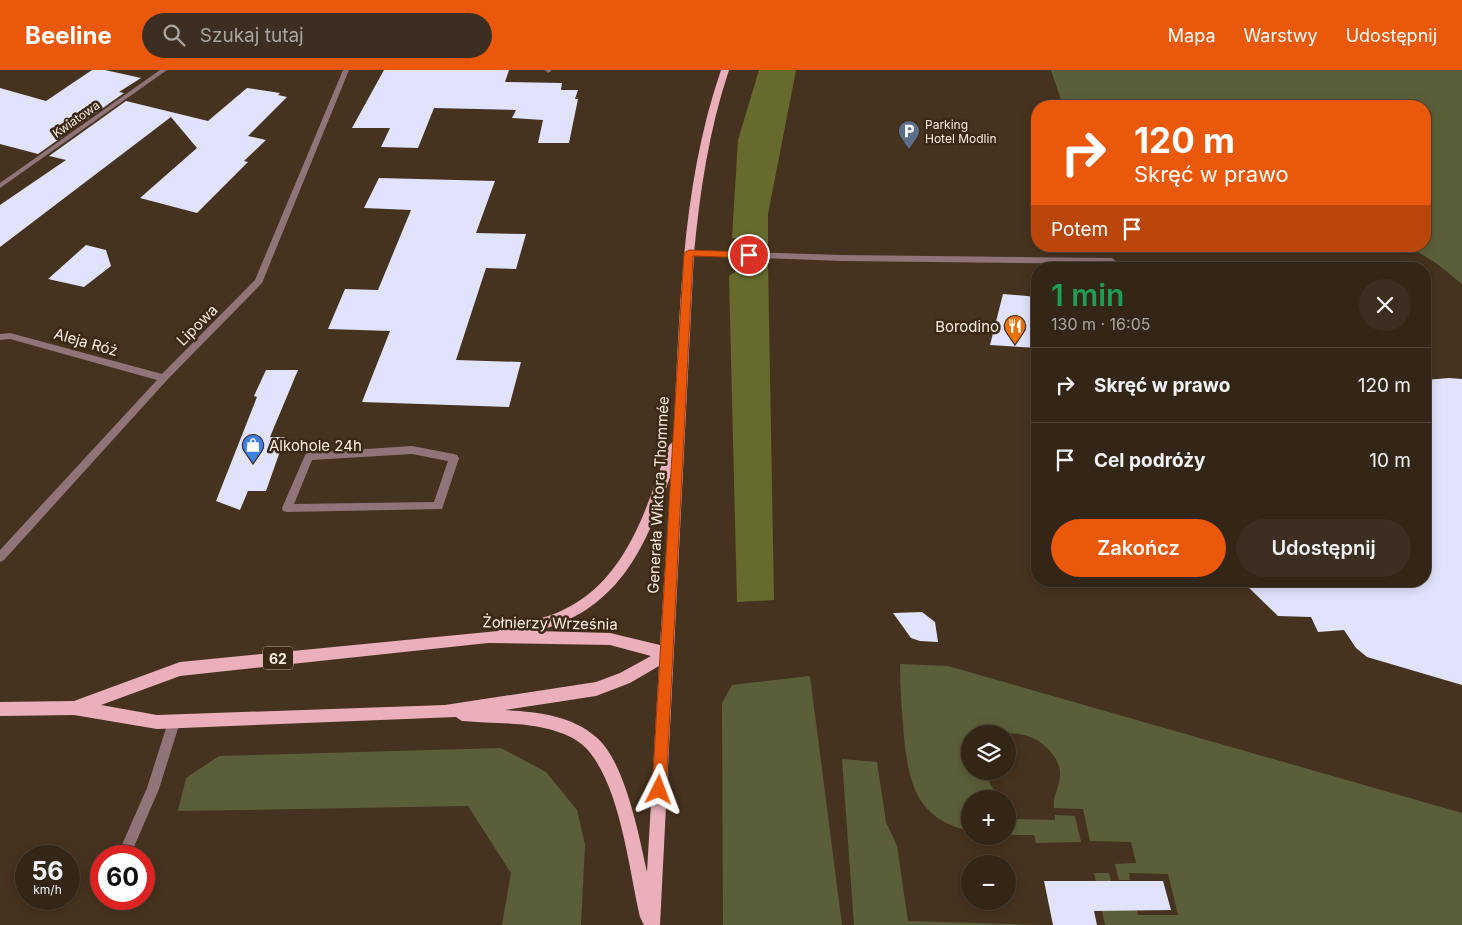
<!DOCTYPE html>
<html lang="pl">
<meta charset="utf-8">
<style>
:root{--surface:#342617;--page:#3c2e20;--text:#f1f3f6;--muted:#a9a5a1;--line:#4e4336;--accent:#ea580c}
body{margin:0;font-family:Inter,sans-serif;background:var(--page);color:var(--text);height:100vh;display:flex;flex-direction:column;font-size:19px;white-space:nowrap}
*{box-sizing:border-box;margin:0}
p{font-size:16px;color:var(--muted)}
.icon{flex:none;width:28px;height:28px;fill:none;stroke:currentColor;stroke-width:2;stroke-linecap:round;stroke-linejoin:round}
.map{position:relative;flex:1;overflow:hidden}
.sheet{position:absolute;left:1031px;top:192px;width:400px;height:325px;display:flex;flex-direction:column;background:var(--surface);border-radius:20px;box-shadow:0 2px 12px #0003,0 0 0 1px var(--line)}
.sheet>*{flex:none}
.top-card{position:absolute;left:1031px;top:30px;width:400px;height:152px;border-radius:20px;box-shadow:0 2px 12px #0003,0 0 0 1px var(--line);background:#ea580c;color:#fff;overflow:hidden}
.fabs{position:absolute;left:961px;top:655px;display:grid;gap:10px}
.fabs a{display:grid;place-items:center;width:55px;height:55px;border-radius:50%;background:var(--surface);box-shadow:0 2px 12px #0003,0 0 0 1px var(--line);font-size:25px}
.speed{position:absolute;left:15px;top:775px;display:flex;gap:10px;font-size:25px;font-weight:700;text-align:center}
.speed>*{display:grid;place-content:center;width:65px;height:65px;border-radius:50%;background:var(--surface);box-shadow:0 2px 12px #0003,0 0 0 1px var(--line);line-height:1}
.speed small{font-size:12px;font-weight:400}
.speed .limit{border:8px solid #d22;background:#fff;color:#111}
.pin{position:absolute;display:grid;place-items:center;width:42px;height:42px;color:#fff;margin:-21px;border:2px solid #fff;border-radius:50%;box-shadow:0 1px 5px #0007}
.me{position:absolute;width:55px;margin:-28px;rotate:3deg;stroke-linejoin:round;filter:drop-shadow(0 0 4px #0008)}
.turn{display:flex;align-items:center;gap:18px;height:105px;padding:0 20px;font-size:22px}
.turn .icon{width:65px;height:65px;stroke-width:2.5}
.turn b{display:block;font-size:35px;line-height:42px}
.then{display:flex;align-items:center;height:48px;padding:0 20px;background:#0003;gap:10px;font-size:19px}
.round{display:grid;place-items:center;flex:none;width:52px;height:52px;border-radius:26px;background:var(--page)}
.overview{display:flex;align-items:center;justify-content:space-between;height:85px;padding:0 20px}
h1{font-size:30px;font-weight:600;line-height:38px;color:#1e9e55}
.primary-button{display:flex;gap:10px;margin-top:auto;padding:10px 20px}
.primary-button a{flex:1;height:58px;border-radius:30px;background:var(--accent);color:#fff;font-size:20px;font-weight:600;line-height:58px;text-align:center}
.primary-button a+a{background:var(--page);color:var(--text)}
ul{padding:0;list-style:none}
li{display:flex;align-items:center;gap:15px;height:75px;padding:0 20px;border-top:1px solid var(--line)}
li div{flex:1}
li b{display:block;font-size:19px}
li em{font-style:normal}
header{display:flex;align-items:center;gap:30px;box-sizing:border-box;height:70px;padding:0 25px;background:var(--accent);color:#fff}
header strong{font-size:24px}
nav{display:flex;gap:28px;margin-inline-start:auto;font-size:18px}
.search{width:350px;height:45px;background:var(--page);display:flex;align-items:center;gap:12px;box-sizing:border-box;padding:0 18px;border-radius:28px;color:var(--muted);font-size:19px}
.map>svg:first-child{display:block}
</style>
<header>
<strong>Beeline</strong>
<div class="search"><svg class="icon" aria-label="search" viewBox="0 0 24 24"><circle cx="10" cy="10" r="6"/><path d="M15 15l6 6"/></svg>Szukaj tutaj</div>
<nav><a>Mapa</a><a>Warstwy</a><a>Udostępnij</a></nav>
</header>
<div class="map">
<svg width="1462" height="855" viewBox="0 0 1462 855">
<rect width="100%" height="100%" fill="#46331f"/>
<path fill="#5b5f39" d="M1051 0H1462V214L1436 193 1408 176H1425V36H1063Z
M900 594 948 596 1462 743V855H1105L1094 803H1109L1114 822H1133L1138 845H1178L1168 804 1129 803 1130 810H1119L1115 794 1136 793 1131 772 1090 771 1083 739 1054 738C1052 725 1061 717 1060 701 1059 693 1053 683 1047 678 1026 657 998 664 970 664V701H985L991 716 1003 729H970V761C917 749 909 715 904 667 902 643 900 619 900 594Z
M810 606 842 855H723L722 633 732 615Z
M501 678 546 702 577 740 585 775 581 855H502L511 803 468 736 178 741 186 708 219 686Z
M842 689 877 692 886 752 897 776 908 851 1046 855H854Z
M1008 732 1011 749 1055 750V745L1075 746 1081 772 1036 773 1034 765H1008Z"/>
<path fill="#666b2d" d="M759 0H796L768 144V174L732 168 738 70Z
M768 192 774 530 737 532 729 206 744 196Z"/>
<path fill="#e1e2fb" d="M92 0H105L141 8 119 22 124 23 38 84 0 74V18L46 31Z
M384 0H509L505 12 562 13 561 20H578L575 29H578L569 73H538L543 50 512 48 516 40 434 38 418 78 381 77 390 58H352Z
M247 18 280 23 278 25 287 27 248 66 266 70 244 91 248 92 197 143 140 128 197 78 171 47 0 177V135L66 90 49 86 126 31 208 51Z
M379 108 495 111 476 163 526 164 516 199 486 198 456 290 521 292 509 337 362 332 390 261 328 259 345 219 378 220 411 140 364 138Z
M86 175 106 180 111 196 84 217 48 209Z
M1003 224 1038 227V278L990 275Z
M266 300H298L270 367H285L266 421H248L240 440 216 431 257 327 254 326Z
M1449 308 1462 309V615L1367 587 1356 578 1344 560 1318 562 1311 547 1278 546 1242 511H1425V310Z
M922 542 935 552 938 572 920 571 911 568 893 543Z
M1044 811H1163L1171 840 1094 841 1097 855H1053Z"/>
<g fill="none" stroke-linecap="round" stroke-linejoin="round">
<path fill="#91747a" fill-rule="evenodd" d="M689 180 842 185 1112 188 1116 191 1112 194 842 191 686 185 685 183Z
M412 376 454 384 457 385 459 388 442 439 287 442 283 441 282 438 306 383ZM412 384 448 391 434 432 294 434 312 390Z
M174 646 178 648 180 652 159 719 130 786H117L147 718 168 652 170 648Z"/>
<path fill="#91747a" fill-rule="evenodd" d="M160 0H167L0 118V113Z
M343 0H349L262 213 167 310 4 490 0 492V480L157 310 10 269 0 270V264L10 263 162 304 255 210Z
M545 0H551V1L548 3Z"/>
<path fill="#ebafbc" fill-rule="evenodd" d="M721 0H729C709 60 700 120 694 183L660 855H644L640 847C629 799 621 723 591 684 585 675 574 668 564 664 533 651 495 654 462 651L456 647 157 659 74 645 0 646V632L74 631 180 592 498 561 504 557C524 552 545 549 563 540 627 510 647 437 668 376L673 372C680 247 680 119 721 0ZM671 404 660 575 610 563 537 561C619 540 646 477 671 404ZM488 573 610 575 651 586 620 603 596 612 445 635 157 645 101 635 180 606ZM659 596 647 802C639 766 625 691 596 667 571 645 537 642 505 640L596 626 630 613Z"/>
</g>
<path fill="#ea580c" stroke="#983908" d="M689 180 749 182 753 185 749 188 693 186 666 720 664 725 659 727 654 725 652 720 684 183Z"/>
<defs>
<g id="parking-pin" transform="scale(1.125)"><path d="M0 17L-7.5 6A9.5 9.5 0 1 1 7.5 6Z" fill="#5c6f8a" stroke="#3b2915"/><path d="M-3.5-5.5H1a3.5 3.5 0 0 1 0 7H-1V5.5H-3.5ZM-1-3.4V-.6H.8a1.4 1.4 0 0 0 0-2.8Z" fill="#fff"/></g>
<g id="restaurant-pin" transform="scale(1.125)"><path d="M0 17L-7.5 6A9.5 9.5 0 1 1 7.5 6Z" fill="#e8710a" stroke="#3b2915"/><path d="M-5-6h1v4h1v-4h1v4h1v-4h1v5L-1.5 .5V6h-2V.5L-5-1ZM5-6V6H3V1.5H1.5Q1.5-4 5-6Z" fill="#fff"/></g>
<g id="shop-pin" transform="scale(1.125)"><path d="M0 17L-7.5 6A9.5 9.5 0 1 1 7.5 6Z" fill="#3f7fe0" stroke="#3b2915"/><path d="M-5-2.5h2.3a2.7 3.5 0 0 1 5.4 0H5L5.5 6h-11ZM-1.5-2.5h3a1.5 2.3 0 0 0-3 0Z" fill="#fff"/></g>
</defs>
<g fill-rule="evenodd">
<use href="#parking-pin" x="909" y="61"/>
<use href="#restaurant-pin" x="1015" y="256"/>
<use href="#shop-pin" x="253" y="375"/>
</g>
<g text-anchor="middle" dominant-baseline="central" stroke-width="5" stroke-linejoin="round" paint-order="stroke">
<g font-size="12" fill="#faeee2" stroke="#3b2915">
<text transform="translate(76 49) rotate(-35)">Kwiatowa</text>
</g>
<g font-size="12" fill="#faeee2" stroke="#3b2915" text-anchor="start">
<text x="925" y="54">Parking<tspan x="925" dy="14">Hotel Modlin</tspan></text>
</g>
<rect fill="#3b2915" stroke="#c1b3a4" stroke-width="1" x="263" y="576.5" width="30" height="23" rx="4"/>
<g font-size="14" font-weight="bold" fill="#faeee2">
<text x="278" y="588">62</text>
</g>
<g font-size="15" fill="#faeee2" stroke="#3b2915">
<text transform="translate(197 255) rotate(-45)">Lipowa</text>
<text transform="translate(86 272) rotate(16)">Aleja Róż</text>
<text transform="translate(658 425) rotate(-87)">Generała Wiktora Thommée</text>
<text transform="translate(550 553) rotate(1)">Żołnierzy Września</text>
</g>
<g font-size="15" fill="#faeee2" stroke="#3b2915" text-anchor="end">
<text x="999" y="256">Borodino</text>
<text x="269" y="375" text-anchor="start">Alkohole 24h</text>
</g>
</g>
</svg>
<div class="fabs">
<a><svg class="icon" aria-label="layers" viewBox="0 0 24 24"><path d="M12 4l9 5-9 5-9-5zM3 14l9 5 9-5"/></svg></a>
<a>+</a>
<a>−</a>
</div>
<div class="speed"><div>56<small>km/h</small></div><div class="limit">60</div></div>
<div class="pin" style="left:749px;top:185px;background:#d93025"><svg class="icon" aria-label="arrive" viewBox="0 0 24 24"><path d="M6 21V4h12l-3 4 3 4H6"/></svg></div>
<svg class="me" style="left:659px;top:720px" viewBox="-20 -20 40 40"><path d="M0-17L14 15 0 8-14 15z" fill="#ea580c" stroke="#fff" stroke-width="4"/></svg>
<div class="top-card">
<div class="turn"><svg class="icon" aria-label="right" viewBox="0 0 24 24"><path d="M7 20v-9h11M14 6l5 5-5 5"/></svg><div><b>120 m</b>Skręć w prawo</div></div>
<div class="then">Potem<svg class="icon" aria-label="arrive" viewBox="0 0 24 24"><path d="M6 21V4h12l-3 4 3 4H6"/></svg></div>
</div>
<section class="sheet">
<div class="overview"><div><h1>1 min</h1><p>130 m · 16:05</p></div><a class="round"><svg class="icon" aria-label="close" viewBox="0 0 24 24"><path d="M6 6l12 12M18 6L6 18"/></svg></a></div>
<ul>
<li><svg class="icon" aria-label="right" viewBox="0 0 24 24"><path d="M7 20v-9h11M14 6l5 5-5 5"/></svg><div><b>Skręć w prawo</b></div><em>120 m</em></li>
<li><svg class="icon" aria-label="arrive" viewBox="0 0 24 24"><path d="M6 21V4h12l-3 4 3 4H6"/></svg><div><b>Cel podróży</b></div><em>10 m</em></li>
</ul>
<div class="primary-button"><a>Zakończ</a><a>Udostępnij</a></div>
</section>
</div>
